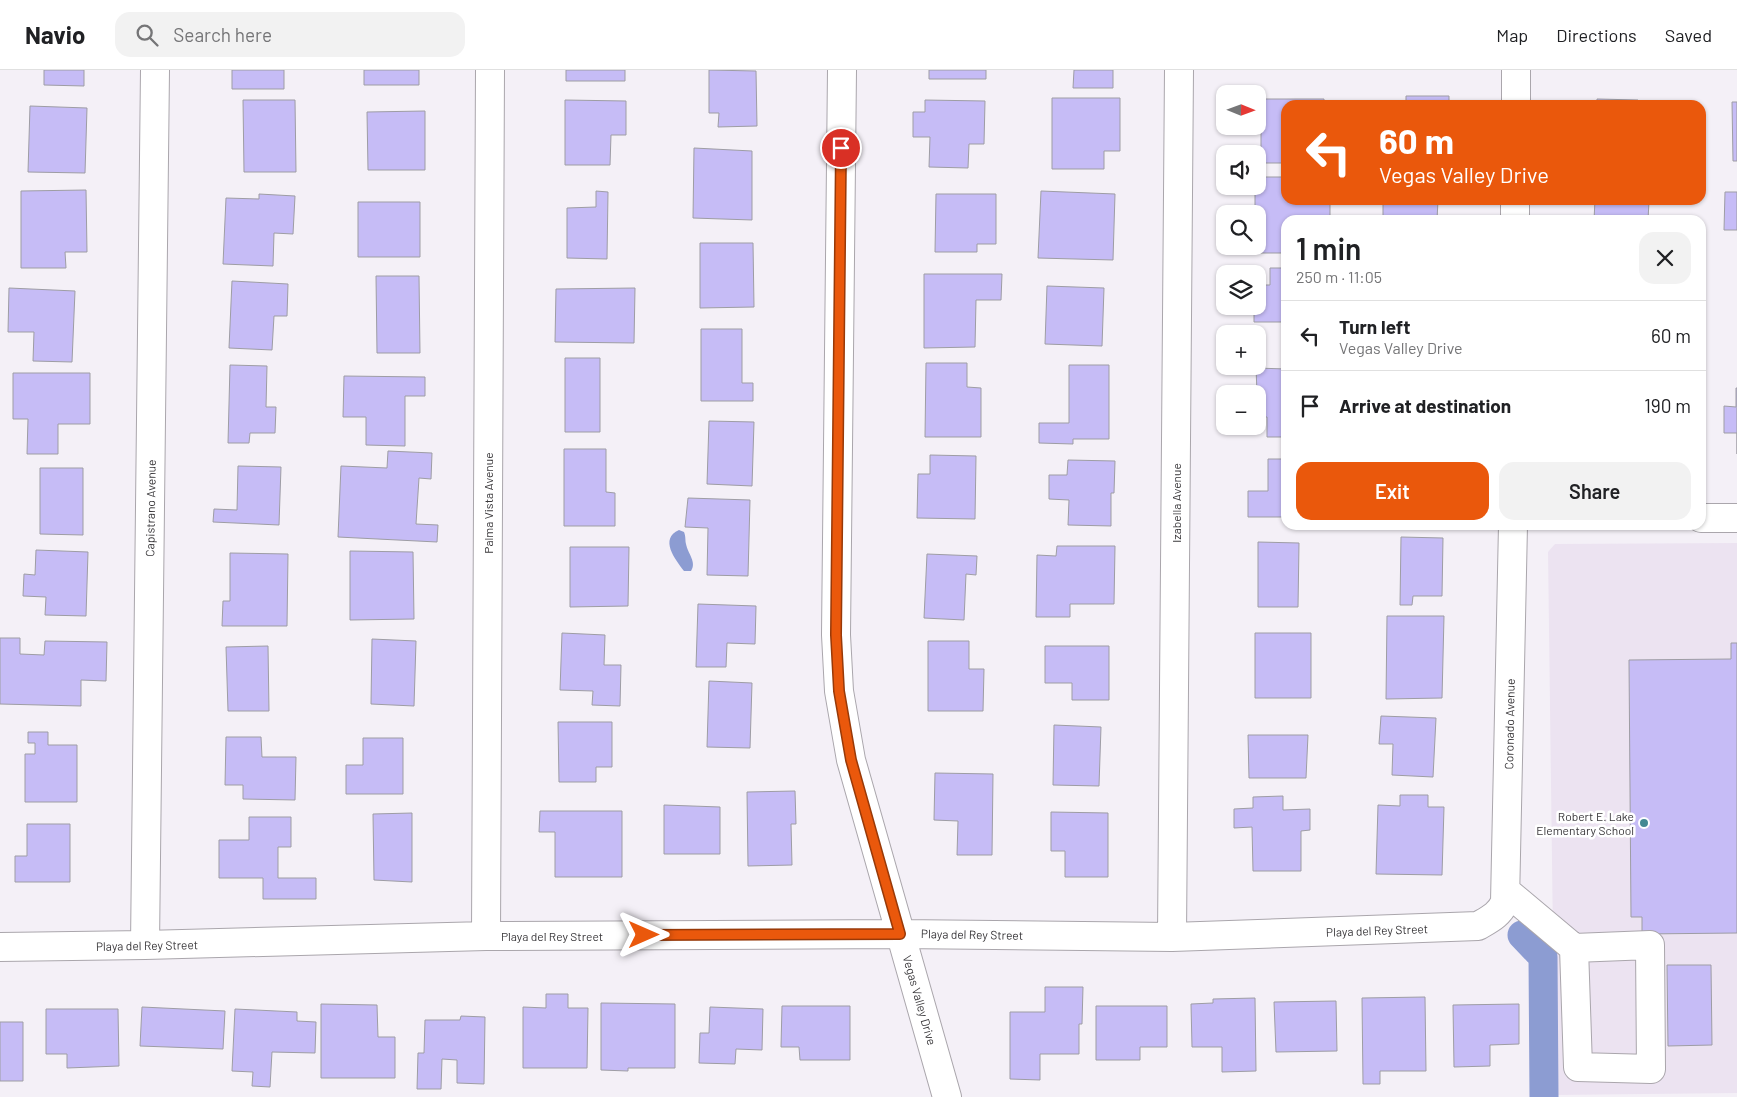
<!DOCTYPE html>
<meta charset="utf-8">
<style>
:root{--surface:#fff;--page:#f2f2f2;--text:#202124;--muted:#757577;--line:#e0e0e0;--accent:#ea580c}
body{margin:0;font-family:Barlow,sans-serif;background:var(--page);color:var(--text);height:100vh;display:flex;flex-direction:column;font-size:19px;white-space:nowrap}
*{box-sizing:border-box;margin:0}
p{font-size:16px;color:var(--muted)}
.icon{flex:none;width:28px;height:28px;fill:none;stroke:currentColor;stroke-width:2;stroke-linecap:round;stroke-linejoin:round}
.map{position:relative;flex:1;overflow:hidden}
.drawer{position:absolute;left:1281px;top:145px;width:425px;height:315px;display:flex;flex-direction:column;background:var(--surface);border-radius:15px;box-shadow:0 1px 4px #0004}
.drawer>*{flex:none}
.hud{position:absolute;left:1281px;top:30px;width:425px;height:105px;border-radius:15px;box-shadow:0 1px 4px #0004;background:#ea580c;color:#fff;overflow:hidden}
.needle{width:32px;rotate:91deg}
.controls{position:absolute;left:1216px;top:15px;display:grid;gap:10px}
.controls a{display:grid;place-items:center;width:50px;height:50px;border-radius:10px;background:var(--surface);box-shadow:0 1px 4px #0004;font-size:25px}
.pin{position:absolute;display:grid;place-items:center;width:42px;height:42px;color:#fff;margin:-21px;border:2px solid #fff;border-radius:50%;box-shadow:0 1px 5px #0007}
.me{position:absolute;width:55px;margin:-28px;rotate:90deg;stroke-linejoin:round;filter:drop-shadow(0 0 4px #0008)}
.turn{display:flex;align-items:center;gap:18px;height:105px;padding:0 15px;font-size:22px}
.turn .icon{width:65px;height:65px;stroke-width:2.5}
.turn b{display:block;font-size:35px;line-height:42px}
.round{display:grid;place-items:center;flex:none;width:52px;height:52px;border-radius:15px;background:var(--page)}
.head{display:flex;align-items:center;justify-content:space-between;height:85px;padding:0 15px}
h1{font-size:30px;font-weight:600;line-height:38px}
.cta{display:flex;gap:10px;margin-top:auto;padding:10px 15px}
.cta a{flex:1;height:58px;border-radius:15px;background:var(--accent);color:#fff;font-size:20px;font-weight:600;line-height:58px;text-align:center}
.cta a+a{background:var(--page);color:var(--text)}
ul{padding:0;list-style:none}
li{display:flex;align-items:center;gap:15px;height:70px;padding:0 15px;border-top:1px solid var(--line)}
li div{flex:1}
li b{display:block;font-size:19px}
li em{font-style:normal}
header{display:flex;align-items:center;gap:30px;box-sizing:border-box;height:70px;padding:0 25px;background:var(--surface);border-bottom:1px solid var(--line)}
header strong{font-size:24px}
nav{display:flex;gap:28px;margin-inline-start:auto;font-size:18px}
.search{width:350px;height:45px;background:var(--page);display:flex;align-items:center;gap:12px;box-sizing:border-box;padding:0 18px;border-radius:15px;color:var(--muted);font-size:19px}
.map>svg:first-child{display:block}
</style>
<header>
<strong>Navio</strong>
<div class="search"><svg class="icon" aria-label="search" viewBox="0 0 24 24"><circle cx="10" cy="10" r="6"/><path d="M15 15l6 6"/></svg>Search here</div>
<nav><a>Map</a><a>Directions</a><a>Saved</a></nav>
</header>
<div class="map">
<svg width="1737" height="1027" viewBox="0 0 1737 1027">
<rect width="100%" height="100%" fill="#f4f0f7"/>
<path fill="#ece3f1" d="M1737 473V1023L1555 1025 1548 482 1555 474Z"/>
<path fill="#8c9cd2" d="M679 460 684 462C686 467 685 470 686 474 688 484 697 492 691 501H684C675 489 659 469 679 460Z"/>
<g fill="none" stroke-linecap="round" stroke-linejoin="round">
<path stroke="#8c9cd2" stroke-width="29" d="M1522 865 1543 887 1544 1027"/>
</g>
<path fill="#c6bcf6" stroke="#9e9da4" d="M44 0H84V16L44 15Z
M232 0H284V19H232Z
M364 0H419V15H364Z
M566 0H625V11H566Z
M709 0 756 1 757 56 718 57 719 43H709Z
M929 0H986V9H929Z
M1074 0H1113V18H1073Z
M1406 26H1449V35H1406Z
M1052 28H1120V81H1104V99H1052Z
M1261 29H1324V35H1286V93H1261Z
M1597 29 1638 30V35H1597Z
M243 30H295L296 102H244Z
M565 30 626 31V65H611L610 95H565Z
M925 30 985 31 984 74H969L968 98 929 97 930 67H913V42H925Z
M1732 32H1737V91H1733Z
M30 36 87 38 85 103 28 102Z
M425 41V100H368L367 42Z
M694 78 752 81V150L693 148Z
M1258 107H1286V130H1330V150H1286V183H1255V176H1258V144H1255V116H1258Z
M86 120 87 182H65L66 198H21V121Z
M596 121 608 122 607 189 567 188V138L596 137Z
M1041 121 1115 124 1113 190 1038 188Z
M1725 122H1737V160H1724Z
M259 124 295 126 293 164 274 163 273 196 223 194 226 128 259 129Z
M936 124H996V174H977V182H935Z
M1383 130H1438L1437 150H1383Z
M1595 130 1649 131 1648 150H1594Z
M358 132H420V187H358Z
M700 173H753L754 237 700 238Z
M1270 198H1286V269H1285L1284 252H1254V236H1258V215H1270Z
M924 204H1002L1001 230H976L975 277 924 278Z
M376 206H419L420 283H377Z
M232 211 288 214 287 246H274L272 280 229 278Z
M1047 216 1104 218 1102 276 1045 274Z
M9 218 75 221 72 292 33 291 34 262H8Z
M635 218 634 273 555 272 556 219Z
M701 259H742V313H753V331H701Z
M565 288H600V362H565Z
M926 293H967V317L981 318V367H925Z
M230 295 267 296 266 337H276L275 363H250L249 373H228Z
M1069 295H1109V369H1073V374L1039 373V353H1069Z
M1256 298 1286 299V367H1267V347H1258Z
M13 303H90V354H58V384H27L28 349H13Z
M344 306 425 307V326H405V376L366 375V347H343Z
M1736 318H1737V384V363H1724V336L1736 337Z
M709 351 754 352 752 416 707 414Z
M564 379H606V422L615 423V456H564Z
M388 381 432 383 431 409 419 408 416 454 438 455 437 472 338 467 341 396 387 398Z
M930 385 976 386 975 449 917 448 918 404H930Z
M1268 389H1286V447H1248V421H1268Z
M1068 390 1115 391 1114 423H1111V456L1068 455 1069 430 1049 429V405H1067Z
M238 396 281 397 279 455 213 452 214 439 237 440Z
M40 398H83V465L40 464Z
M688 428 750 430 748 506 707 505 708 458 685 457Z
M1401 467 1443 468 1442 526H1413L1412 535H1400Z
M1258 472 1299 473 1298 537H1258Z
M1057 476H1115L1114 534H1070V547H1036L1037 485 1056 486Z
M570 477H629L628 536 570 537Z
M36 480 88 482 86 546 45 545 46 527 23 526 24 504 35 505Z
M350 481 413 482 414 549 350 550Z
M230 483 288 484 287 556H222L223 531H230Z
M927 484 977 486 976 505 966 504 964 550 924 548Z
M698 534 756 536 755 574 727 573 726 597H696Z
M1387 546H1444L1442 628 1386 629Z
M562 563 605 565 604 595H621L620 636 592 635 593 621 560 620Z
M1255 563H1311V628H1255Z
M0 568H20V584L44 585 45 571 107 572 106 611 81 610V636L0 634Z
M372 569 416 571 414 636 371 634Z
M928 571H969V599H984L983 641H928Z
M1731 573H1737V863L1642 864V847H1631L1629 590 1731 589Z
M268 576 269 641H228L226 577Z
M1045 576H1109V630H1072V613H1045Z
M709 611 752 613 750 678 707 677Z
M1381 646 1436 648 1433 707 1392 705 1393 674H1379Z
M558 652H612V697H596V712H559Z
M1054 655 1101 657 1099 716 1053 715Z
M28 662H48V675H77V732H25V684H35V673H28Z
M1248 665H1308L1306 708H1249Z
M226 667H261L262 687H296L295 730 243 729V715H225Z
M363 668H403V724H346V695H363Z
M935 703 993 704 992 785H957L958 751 934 750Z
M795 721 796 754H791L792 795 748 796 747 722Z
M1400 725H1428V737H1444L1442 805 1376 804 1378 735 1400 736Z
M1283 726V740L1310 739V760L1301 761V801H1253L1252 757 1234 758V739L1253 738V727Z
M664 735 720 737V784H664Z
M540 741H622V807H555V762H539Z
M1051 742 1108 743V807H1065V781H1051Z
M412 743V812L374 810 373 744Z
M249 747H291V777H278V808H316V829H263V808H219V770H249Z
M27 754H70V812H15V786H27Z
M1667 895H1711L1712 975 1668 976Z
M1045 917H1083L1082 954H1079V984H1040V1010L1010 1009V942H1045Z
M546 924H568V938H588L587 998H523V937L546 938Z
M1425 927 1426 1001H1380V1014H1363L1362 928Z
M1255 928 1256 1001 1222 1002V977H1192L1191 934 1213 933V929Z
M1336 931 1337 981 1276 982 1274 932Z
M601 933 675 934V998H628V1001L601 1000Z
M321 934 377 935 378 967H395V1008H321Z
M1519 934V974L1490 975V996L1454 997 1453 935Z
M782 936H850V990H800L799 977H781Z
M1096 936H1167V977H1140V990H1096Z
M142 937 225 941 223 979 140 976Z
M710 937 763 939 762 980 736 979 735 994 699 993 700 963H709Z
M46 939H118L119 996 67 998V984H46Z
M235 939 297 942V951L316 952 315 983 272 982 270 1017 252 1016 253 1002 232 1001Z
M461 946 485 947 484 1014 457 1013V990L442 989 441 1019H417L418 983H424L425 950H460Z
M0 952H23V1011H0Z"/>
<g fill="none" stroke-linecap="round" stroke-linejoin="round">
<g stroke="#aaa6ac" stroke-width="30">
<path id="minor" d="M842 0 836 565 839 621 851 690 947 1027
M1516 35V0
M1515 150V130
M1701 448H1737
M1506 821 1574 878 1578 997 1651 999 1650 875 1574 878
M486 866 490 0
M1172 867 1179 0
M145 875 155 0
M0 877 145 875 486 866 900 864 1172 867 1478 856C1490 849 1499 845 1505 832L1513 455"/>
</g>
<use href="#minor" stroke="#fff" stroke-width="28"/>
</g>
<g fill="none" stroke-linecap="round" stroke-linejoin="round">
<g stroke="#983908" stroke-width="12">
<path id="route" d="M644 865 900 864 851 690 839 621 836 565 841 78"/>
</g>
<use href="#route" stroke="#ea580c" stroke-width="9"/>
</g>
<circle fill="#438993" stroke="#fff" stroke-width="2" cx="1644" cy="753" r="5"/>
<g text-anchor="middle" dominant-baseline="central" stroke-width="5" stroke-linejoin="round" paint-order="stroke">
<g font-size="12" fill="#39373a" stroke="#fff">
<text transform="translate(488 433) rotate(-90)">Palma Vista Avenue</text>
<text transform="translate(1176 433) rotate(-90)">Izabella Avenue</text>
<text transform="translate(150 438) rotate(-89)">Capistrano Avenue</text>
<text transform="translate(1509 654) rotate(-89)">Coronado Avenue</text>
<text transform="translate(1377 860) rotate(-2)">Playa del Rey Street</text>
<text transform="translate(972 864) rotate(1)">Playa del Rey Street</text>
<text x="552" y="866">Playa del Rey Street</text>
<text transform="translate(147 875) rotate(-1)">Playa del Rey Street</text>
<text transform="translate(920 930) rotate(74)">Vegas Valley Drive</text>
</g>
<g font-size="12" fill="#39373a" stroke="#fff" text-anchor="end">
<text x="1634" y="746">Robert E. Lake<tspan x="1634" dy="14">Elementary School</tspan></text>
</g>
</g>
</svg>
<div class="controls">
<a><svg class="needle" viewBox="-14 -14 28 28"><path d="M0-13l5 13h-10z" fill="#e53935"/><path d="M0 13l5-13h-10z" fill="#757577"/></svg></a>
<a><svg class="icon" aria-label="sound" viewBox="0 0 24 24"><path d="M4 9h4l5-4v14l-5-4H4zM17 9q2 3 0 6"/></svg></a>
<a><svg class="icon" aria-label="search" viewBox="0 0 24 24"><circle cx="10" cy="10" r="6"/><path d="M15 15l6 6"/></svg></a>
<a><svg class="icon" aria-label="layers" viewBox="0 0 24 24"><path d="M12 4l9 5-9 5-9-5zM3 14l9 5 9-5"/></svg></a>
<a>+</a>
<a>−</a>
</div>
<div class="pin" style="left:841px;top:78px;background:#d93025"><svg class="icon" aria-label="arrive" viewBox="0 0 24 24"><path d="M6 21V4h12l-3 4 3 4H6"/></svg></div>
<svg class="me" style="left:644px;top:865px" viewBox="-20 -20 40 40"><path d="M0-17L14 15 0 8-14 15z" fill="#ea580c" stroke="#fff" stroke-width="4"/></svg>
<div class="hud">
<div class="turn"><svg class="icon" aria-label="left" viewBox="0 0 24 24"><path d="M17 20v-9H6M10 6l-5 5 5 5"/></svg><div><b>60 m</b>Vegas Valley Drive</div></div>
</div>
<section class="drawer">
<div class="head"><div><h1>1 min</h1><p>250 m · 11:05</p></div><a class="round"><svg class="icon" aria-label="close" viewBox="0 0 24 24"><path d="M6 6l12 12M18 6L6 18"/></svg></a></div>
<ul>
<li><svg class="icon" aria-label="left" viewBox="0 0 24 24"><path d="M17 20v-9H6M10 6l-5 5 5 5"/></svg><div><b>Turn left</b><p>Vegas Valley Drive</p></div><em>60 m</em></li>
<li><svg class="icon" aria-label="arrive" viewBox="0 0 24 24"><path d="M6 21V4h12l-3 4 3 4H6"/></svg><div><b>Arrive at destination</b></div><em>190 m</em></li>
</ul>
<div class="cta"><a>Exit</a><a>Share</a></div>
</section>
</div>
